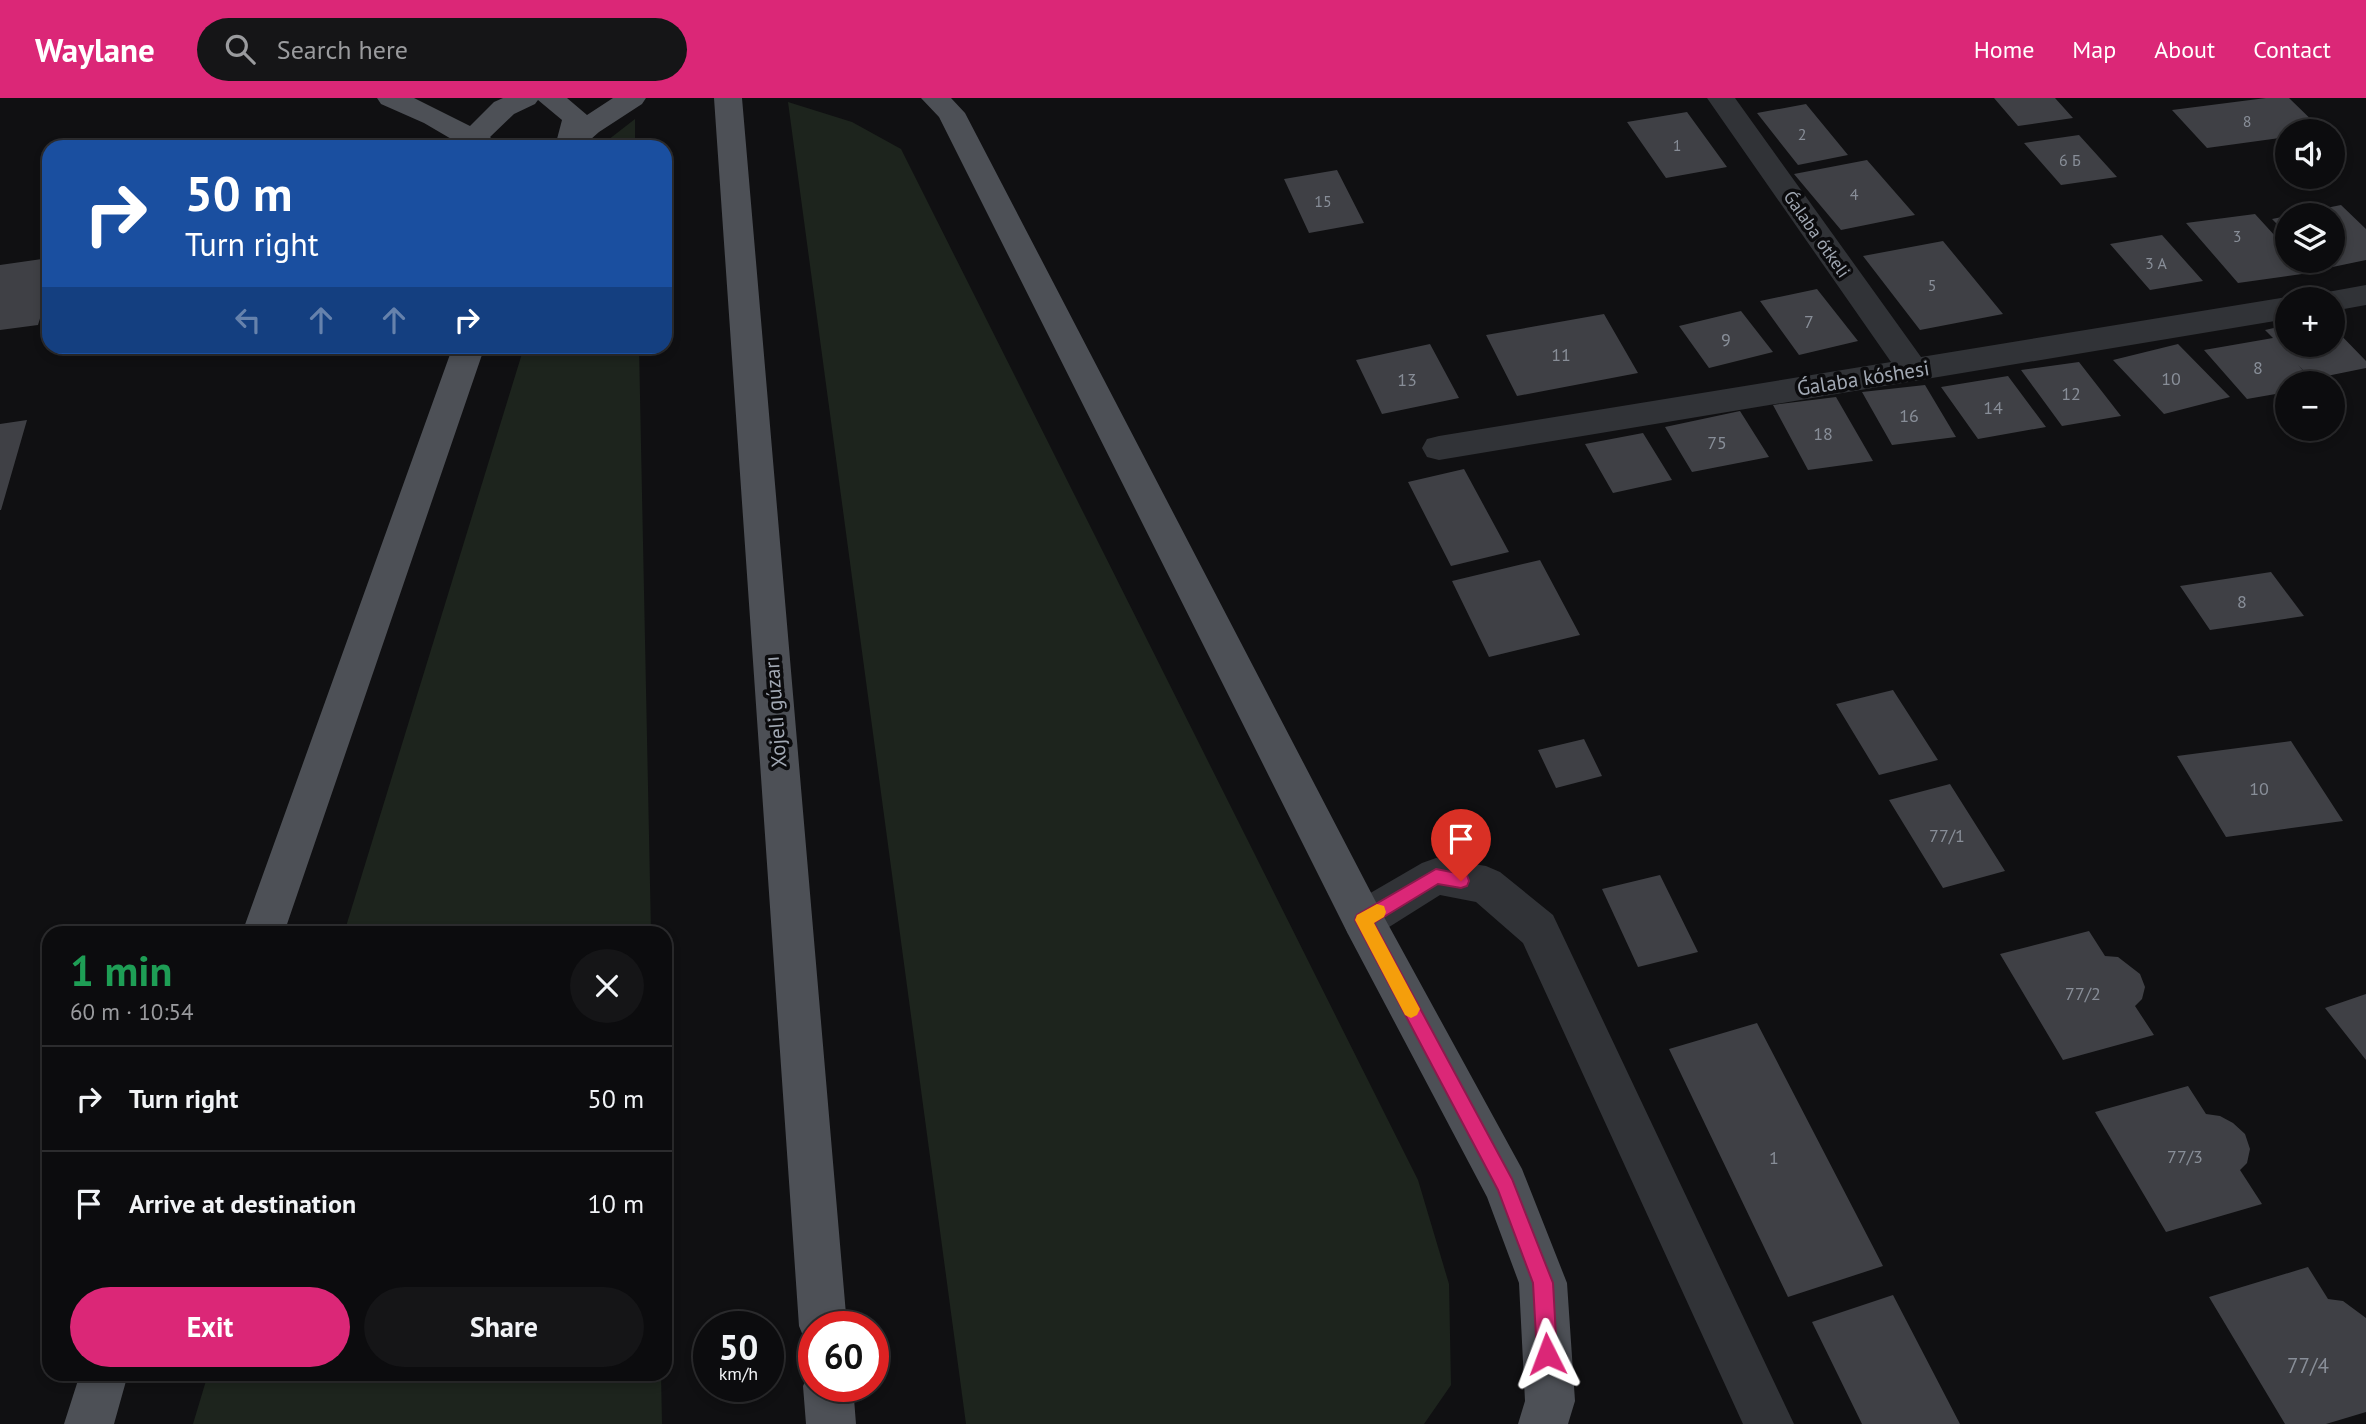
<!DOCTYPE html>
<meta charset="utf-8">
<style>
:root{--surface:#0c0c0e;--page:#151517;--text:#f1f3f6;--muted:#9a9b9e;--line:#2c2c2e;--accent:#db2777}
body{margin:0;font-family:"PT Sans",sans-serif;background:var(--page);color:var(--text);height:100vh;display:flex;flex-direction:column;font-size:26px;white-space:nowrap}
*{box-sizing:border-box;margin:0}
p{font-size:23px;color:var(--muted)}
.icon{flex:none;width:38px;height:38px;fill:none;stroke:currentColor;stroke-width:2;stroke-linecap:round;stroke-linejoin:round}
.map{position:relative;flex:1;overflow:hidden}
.sheet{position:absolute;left:42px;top:828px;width:630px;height:455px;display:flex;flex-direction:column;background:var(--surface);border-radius:21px;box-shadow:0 4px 10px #0003,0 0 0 2px var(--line)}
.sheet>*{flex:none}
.hud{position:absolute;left:42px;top:42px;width:630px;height:214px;border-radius:21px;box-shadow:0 4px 10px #0003,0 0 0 2px var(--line);background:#1a4fa0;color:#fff;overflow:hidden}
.buttons{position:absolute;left:2275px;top:21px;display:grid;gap:14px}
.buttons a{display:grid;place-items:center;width:70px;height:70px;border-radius:50%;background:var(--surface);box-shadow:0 4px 10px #0003,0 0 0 2px var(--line);font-size:35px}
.speed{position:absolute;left:693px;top:1213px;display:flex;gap:14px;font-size:35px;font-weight:700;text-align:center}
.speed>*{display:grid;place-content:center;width:91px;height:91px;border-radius:50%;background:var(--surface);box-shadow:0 4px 10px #0003,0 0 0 2px var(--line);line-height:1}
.speed small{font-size:18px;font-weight:400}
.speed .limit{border:10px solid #d22;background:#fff;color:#111}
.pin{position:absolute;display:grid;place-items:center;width:60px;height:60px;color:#fff;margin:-72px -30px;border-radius:50% 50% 50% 0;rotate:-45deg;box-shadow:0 0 7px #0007}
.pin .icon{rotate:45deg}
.me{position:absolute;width:77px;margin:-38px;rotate:357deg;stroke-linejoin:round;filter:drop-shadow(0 0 5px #0008)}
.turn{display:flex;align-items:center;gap:24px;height:147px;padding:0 28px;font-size:32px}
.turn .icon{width:91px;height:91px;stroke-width:2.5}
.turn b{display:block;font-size:49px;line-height:60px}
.lanes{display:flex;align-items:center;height:66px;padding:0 28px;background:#0003;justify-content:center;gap:35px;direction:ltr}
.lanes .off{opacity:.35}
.round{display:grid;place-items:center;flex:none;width:74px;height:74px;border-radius:37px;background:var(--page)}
.head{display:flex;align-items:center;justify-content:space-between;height:119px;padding:0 28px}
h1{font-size:42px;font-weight:700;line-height:52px;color:#1e9e55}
.action{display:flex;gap:14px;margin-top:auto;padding:14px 28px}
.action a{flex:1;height:80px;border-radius:42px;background:var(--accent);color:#fff;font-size:28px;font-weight:700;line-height:80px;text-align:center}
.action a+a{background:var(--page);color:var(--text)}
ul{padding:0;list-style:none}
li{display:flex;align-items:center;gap:21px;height:105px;padding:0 28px;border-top:2px solid var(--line)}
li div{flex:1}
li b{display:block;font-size:26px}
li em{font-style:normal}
header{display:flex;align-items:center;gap:42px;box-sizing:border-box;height:98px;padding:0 35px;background:var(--accent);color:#fff}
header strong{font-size:33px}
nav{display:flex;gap:38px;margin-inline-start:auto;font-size:24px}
.search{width:490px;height:63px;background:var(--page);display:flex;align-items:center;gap:18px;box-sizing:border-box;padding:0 24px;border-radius:38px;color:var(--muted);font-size:26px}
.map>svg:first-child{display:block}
</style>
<header>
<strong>Waylane</strong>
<div class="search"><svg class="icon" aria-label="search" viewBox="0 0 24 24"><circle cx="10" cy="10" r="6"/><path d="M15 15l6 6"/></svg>Search here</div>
<nav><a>Home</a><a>Map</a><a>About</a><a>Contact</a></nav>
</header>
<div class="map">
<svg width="2366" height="1326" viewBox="0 0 2366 1326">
<rect width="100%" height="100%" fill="#101012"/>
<path fill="#1d241d" d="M788 4 852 24 901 51 1418 1082 1449 1186 1451 1287 1424 1326H966Z
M635 21V49H599Z
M524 249H639L651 835H344Z
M208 1276H661L662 1326H193Z"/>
<path fill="#3f4045" d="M1994 0H2055L2073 20 2018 28Z
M2266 0H2289L2323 33H2287V39L2207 50 2172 12Z
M1806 6 1848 57 1798 67 1757 15Z
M1687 14 1727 69 1666 80 1627 24Z
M2079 37 2117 79 2061 87 2024 45Z
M1867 62 1915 117 1841 132 1794 76Z
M1337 72 1364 125 1309 135 1284 81Z
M2341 107 2366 131V162L2323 171 2315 163H2333V117L2296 116Z
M2255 116 2287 151V163H2298L2309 175 2238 185 2186 125Z
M2287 118V136L2272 121Z
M2162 137 2203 183 2150 192 2110 146Z
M1943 143 2003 216 1920 232 1863 158Z
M49 160V191L38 227 0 232V167Z
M1817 191 1858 243 1799 257 1760 203Z
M1741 213 1773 254 1709 270 1679 228Z
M1604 216 1638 275 1517 298 1486 237Z
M2287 227V247H2333V229L2366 263V270L2312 281 2298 267 2314 285H2287V294L2247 301 2204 252 2273 240 2265 232Z
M1430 246 1459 300 1382 316 1356 262Z
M2178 246 2230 299 2164 316 2113 262Z
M2079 264 2121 318 2062 328 2021 272Z
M2008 278 2046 329 1978 341 1941 289Z
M1925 287 1956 339 1892 347 1862 294Z
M1836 299 1873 363 1808 372 1773 307Z
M1740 313 1769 359 1692 374 1665 329Z
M27 322 1 412H0V326Z
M1643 335 1672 382 1613 395 1585 346Z
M1464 371 1509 454 1451 468 1408 384Z
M1540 462 1580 537 1489 559 1452 483Z
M2271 474 2304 518 2210 532 2180 488Z
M1893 592 1938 662 1879 677 1836 606Z
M1584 641 1602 678 1556 690 1538 652Z
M2291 643 2343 723 2226 739 2177 658Z
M1950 686 2005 773 1943 790 1889 702Z
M1660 777 1698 854 1638 869 1602 791Z
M2089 833 2105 858 2118 859 2140 876 2145 889 2142 901 2135 908 2154 937 2063 962 2000 856Z
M2366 896V962L2325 910Z
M1757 925 1883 1168 1788 1199 1669 951Z
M2188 988 2206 1016 2220 1018 2233 1025 2245 1036 2250 1051 2247 1065 2240 1072 2262 1106 2166 1134 2095 1014Z
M2308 1169 2328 1201 2343 1203 2366 1220V1314L2326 1326H2285L2209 1199Z
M1893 1197 1960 1326H1862L1812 1224Z"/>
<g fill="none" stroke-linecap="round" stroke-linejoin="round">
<path fill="#313337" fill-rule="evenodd" d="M1707 0H1735L1921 259 2287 199 2294 201H2287V221L1439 362 1427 359 1422 350 1427 341 1439 338 1891 264Z
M2366 187V207L2333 213V201H2318L2322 195Z
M1436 760 1486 768 1500 774 1553 817 1794 1326H1743L1523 845 1476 804 1440 797 1378 836 1363 841 1348 836 1342 822 1348 808 1422 765Z"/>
<path fill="#4d5056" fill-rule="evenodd" d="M377 0H414L470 28 494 4 503 0H567L587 17 613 0H646L642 6 599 34 582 49H551L557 41 562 22 538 2 535 6 514 16 490 39 500 49H465L424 25 381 6Z
M714 0H742L847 1228H814V1248L806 1245 799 1228Z
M921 0H951L965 15 1378 808 1522 1071 1567 1185 1575 1303 1568 1326H1518L1525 1303 1519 1185 1487 1099 1348 836 939 19Z
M453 248H485L284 835H242Z
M814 1269V1288H853L856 1326H806L803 1288 811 1271Z
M80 1276H128L114 1326H64Z"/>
</g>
<path fill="#db2777" stroke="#8e194d" stroke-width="2" d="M1436 771 1467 777 1469 783 1467 788 1461 790 1438 786 1374 825 1512 1081 1553 1185 1557 1256 1554 1263 1547 1266 1540 1263 1537 1256 1533 1185 1498 1092 1355 822 1357 817Z"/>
<path fill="#f59e0b" d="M1377 806 1384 808 1386 814 1384 819 1374 825 1420 911 1417 917 1411 920 1405 917 1355 822 1357 817Z"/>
<g text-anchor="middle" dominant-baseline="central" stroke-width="7" stroke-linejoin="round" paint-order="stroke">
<g font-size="16" fill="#888e98">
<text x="2247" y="23">8</text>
<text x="1802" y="36">2</text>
<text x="1677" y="47">1</text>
<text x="2070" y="62">6 Б</text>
<text x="1854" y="96">4</text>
<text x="1323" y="103">15</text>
<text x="2237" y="138">3</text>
<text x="2156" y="165">3 А</text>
<text x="1932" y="187">5</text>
</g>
<g font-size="18" fill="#a1a8b3" stroke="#0b0b0d">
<text transform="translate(1817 136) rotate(55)">Ǵalaba ótkeli</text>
</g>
<g font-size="18" fill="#888e98">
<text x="1809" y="223">7</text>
<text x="1726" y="241">9</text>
<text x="1561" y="256">11</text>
<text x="2258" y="269">8</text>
<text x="2171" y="280">10</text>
<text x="1407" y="281">13</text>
<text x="2071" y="295">12</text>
<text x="1993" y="309">14</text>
<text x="1909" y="317">16</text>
<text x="1823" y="335">18</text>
<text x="1717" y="344">75</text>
<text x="2242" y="503">8</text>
<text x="2259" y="690">10</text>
<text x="1947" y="737">77/1</text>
<text x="2083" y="895">77/2</text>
<text x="2185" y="1058">77/3</text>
<text x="1774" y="1059">1</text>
</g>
<g font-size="21" fill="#a1a8b3" stroke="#0b0b0d">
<text transform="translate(1863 280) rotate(-9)">Ǵalaba kóshesi</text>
<text transform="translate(775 614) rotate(-94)">Xojeli gúzarı</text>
</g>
<g font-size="21" fill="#888e98">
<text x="2308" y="1267">77/4</text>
</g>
</g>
</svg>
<div class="buttons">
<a><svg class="icon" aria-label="sound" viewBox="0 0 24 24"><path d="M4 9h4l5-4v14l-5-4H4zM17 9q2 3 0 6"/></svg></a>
<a><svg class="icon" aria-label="layers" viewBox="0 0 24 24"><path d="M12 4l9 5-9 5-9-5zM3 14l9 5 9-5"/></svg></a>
<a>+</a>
<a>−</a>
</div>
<div class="speed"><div>50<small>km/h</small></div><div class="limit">60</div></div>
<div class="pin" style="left:1461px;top:783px;background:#d93025"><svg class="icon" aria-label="arrive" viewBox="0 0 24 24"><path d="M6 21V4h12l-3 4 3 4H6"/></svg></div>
<svg class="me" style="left:1547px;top:1256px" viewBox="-20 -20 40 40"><path d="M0-17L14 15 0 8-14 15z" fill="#db2777" stroke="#fff" stroke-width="4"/></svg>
<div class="hud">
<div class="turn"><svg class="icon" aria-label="right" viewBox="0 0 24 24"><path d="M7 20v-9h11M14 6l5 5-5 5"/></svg><div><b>50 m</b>Turn right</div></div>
<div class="lanes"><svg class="icon off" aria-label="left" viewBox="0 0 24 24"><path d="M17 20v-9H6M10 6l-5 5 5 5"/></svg><svg class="icon off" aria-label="ahead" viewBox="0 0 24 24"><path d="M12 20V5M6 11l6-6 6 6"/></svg><svg class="icon off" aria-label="ahead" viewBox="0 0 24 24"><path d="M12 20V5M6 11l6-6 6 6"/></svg><svg class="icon" aria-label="right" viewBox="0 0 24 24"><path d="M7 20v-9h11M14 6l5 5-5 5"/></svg></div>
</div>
<section class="sheet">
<div class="head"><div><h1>1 min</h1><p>60 m · 10:54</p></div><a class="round"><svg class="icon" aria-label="close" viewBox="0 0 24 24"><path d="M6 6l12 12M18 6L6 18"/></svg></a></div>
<ul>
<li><svg class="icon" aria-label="right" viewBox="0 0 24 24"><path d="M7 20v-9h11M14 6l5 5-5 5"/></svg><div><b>Turn right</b></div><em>50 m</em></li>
<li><svg class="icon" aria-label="arrive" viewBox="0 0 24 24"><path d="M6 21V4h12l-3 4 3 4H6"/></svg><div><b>Arrive at destination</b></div><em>10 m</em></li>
</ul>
<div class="action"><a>Exit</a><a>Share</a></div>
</section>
</div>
